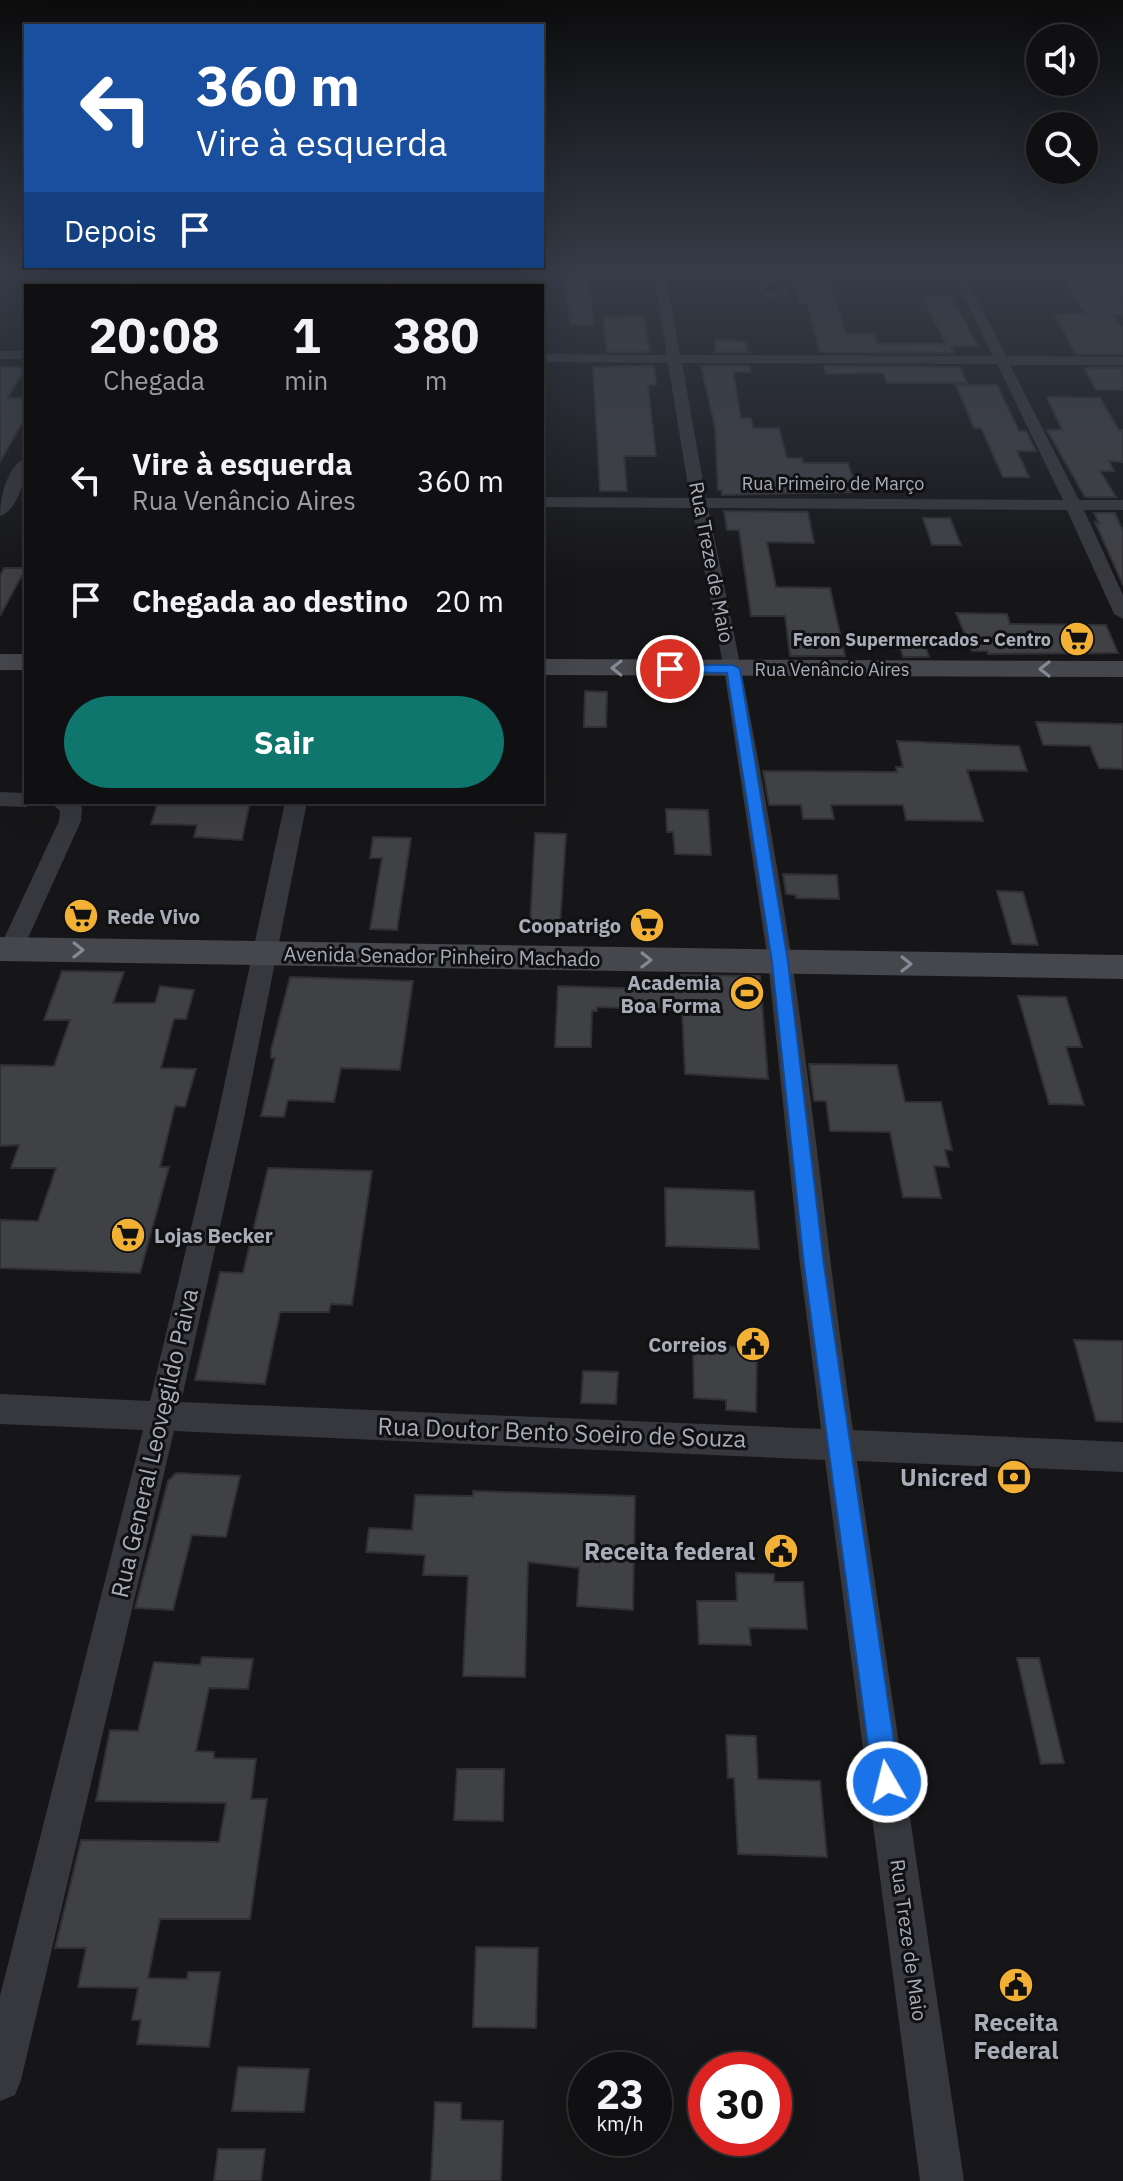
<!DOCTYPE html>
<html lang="pt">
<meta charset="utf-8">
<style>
:root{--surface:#101012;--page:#19191b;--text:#f1f3f6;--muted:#9c9d9f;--line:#303032;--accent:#0f766e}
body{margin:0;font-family:"IBM Plex Sans",sans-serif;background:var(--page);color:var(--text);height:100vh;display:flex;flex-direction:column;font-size:30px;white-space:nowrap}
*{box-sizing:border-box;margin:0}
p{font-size:26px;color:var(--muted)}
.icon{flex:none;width:44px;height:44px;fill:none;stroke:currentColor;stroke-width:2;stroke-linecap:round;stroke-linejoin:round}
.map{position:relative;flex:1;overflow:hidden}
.drawer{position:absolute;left:24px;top:284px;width:520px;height:520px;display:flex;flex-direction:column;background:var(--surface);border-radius:0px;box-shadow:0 8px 32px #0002,0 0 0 2px var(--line)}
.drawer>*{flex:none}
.top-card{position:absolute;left:24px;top:24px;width:520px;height:244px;border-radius:0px;box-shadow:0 8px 32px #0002,0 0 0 2px var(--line);background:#1a4fa0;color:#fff;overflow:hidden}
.fabs{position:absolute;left:1026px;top:24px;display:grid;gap:16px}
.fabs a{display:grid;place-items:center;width:72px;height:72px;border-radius:50%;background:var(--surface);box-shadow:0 8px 32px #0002,0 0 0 2px var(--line);font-size:40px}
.speed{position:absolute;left:568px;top:2052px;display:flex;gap:16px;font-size:40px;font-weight:700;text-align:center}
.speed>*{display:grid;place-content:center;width:104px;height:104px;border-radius:50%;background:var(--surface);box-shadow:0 8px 32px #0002,0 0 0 2px var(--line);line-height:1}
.speed small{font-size:20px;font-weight:400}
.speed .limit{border:12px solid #d22;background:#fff;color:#111}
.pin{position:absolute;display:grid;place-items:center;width:68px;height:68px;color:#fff;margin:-34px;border:4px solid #fff;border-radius:50%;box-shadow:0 2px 8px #0007}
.me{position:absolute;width:88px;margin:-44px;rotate:352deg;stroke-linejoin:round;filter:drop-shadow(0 0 6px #0008)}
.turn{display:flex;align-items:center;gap:28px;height:168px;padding:0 40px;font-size:36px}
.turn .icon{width:104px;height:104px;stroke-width:2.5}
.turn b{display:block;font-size:56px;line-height:68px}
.then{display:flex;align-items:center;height:76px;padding:0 40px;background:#0003;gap:16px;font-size:30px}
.eta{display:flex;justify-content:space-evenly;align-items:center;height:136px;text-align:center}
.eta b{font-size:48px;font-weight:700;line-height:56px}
.cta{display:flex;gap:16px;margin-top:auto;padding:16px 40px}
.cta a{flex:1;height:92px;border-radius:48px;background:var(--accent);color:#fff;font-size:32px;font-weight:700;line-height:92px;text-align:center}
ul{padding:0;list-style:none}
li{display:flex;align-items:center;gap:24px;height:120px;padding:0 40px}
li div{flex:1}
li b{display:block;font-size:30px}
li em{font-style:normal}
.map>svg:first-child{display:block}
</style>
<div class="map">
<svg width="1123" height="2181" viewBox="0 0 1123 2181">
<rect width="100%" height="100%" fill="#161618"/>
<path fill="#1e261f" d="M207 275H273L268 286H201Z"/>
<path fill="#404145" stroke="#303034" stroke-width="2" d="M562 275H588L594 325H571Z
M791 275H827L846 334H875L877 344H946L922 296H951L978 346H951L954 353 820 352 807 303H799Z
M1078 276H1123V315H1114L1123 329V354H1076L1054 314H1085L1063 278Z
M643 316 650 352H607L603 317Z
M715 340 742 341 746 343 748 352H716Z
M654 366 656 385H648L656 456H624L627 491H600L593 367Z
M701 366H750L751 372H733L741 418H751L753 428H779L787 458H802L803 463H848L857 492 722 495V490H718L715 427Z
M824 366 960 367 967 383H887L883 373 826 374Z
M0 367H26L8 398H26V416L0 462Z
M1084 368H1123V390H1096Z
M956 385H997L1019 431H1026L1036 451H1017L1029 477H1003L981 428H974Z
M1047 397 1100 398 1119 430H1123V462L1109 461 1114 471H1100L1116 497H1085L1047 430H1062Z
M724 511 808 512 814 543 767 542 776 587 830 588 845 656H790L785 616H751L739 530H727Z
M1094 513H1115L1123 531V585L1095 522 1099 523Z
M923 518H950L961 545H932Z
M4 568H26L0 616V576Z
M956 613 1007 614 1010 624 1106 625 1118 653 988 654 987 651H972Z
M897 636H922L929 657H903Z
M585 691 607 692 606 727H584Z
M1036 722 1123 724V769L1099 768 1090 746 1043 745Z
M897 741 1019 746 1027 771 967 770 983 821 906 820 903 805H831L834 819H803L801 805H769L763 771 897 772 896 767H903Z
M158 802H250L242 840 194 837 197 825 151 824Z
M666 809 708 810 711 855 675 854 673 832H667Z
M535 833 566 834 560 926 530 925Z
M373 837 411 838 397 930 370 929 382 858H370Z
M783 874 837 875 839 899 796 898V895L786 894Z
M997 891 1023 892 1038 945 1012 944Z
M62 971 124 972 113 1003H155L160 986 194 990 186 1019H174L161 1068 196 1069 185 1107 175 1106 160 1167H169L140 1273 0 1268V1220L38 1221 56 1168H11L19 1145 0 1146V1065L54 1066 70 1020H44Z
M681 975 760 976 768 1079 685 1074 682 1010 597 1007V1011H592L591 1047H555L558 986 681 990Z
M290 977 413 981 400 1070 341 1068 334 1102 288 1100 284 1117 261 1116 275 1058H271V1050Z
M1018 996 1066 997 1082 1047H1066L1084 1105 1049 1104Z
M809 1064 897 1065 905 1102H941L952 1150H945L949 1167 934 1166 941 1198 903 1197 890 1132 830 1131 826 1101H814Z
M268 1168 372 1171 352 1305 331 1304 329 1312H280L265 1384 195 1380 220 1272 243 1273Z
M665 1188 754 1191 759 1249 666 1246Z
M1074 1340 1123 1341V1422L1096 1421Z
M693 1345 757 1348 756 1412 726 1410V1400L694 1398Z
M583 1371 618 1372 616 1404 581 1403Z
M176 1473 240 1476 226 1537 192 1535 173 1610 135 1608 168 1481Z
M473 1491 635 1496 633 1610 577 1606 579 1568 528 1562 525 1677 463 1676 468 1576 423 1575 425 1555 366 1552 369 1528 412 1530 415 1495 473 1496Z
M736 1573 774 1574V1582H803L807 1629 749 1628 751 1645 699 1644 697 1601H737Z
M202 1657 253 1659 248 1689 209 1688 196 1751 214 1752V1758L256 1759 251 1799H267L250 1919H160L148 1978 187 1979 188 1972H220L209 2047 137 2044 141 2020H132L138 1988 78 1987 86 1948H55L81 1840 219 1842 226 1803 96 1801 110 1730 138 1731 154 1662 200 1665Z
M1017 1658H1039L1064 1763 1041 1764Z
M726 1735 756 1736 758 1779 820 1781 827 1857 738 1854 734 1778H728Z
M457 1769H504L503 1821 454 1820Z
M476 1947 538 1948 536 2028 473 2027Z
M238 2067 309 2069 304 2112 232 2111Z
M435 2102 461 2103V2120L503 2121 501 2181H431Z
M218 2149H265L261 2181H214Z"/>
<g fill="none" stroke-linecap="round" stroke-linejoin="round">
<path fill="#37383d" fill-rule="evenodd" d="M781 275H787V293L773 298 759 292 760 283 781 278ZM781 282 782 291 773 294 765 290V285Z"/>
<path fill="#37383d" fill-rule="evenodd" d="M124 275H136L130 286H118Z
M385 275H397L395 286H383Z
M654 275H666L680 355 993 356 953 275H965L1006 356 1123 357V365H1010L1079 500H1123V510H1084L1123 595V619L1114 614 1067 510 708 508C740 658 769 809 792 961 815 1117 830 1274 853 1430L1123 1442V1472L857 1461 964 2181H920L825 1460 174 1431 21 2080 15 2095 0 2101V1996L143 1430 0 1424V1394L150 1401 216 1123 285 802H307L243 1123 181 1402 821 1429 800 1265 768 962 724 669 692 508 542 507V497L690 498 668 363 542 362V354L667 355ZM682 363 997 364 1063 500 706 498Z
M0 351H26V359H0Z
M26 458C26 476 19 510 0 516 0 498 7 465 26 458Z
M0 792 26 793V802H35L26 807 0 806Z
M50 802 79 803 82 808 81 821 23 949 19 955 11 957 3 955 0 947 59 821 60 811Z"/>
<path fill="#45474d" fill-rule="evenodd" d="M0 654H26V670H0Z
M542 659 1123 661V677L542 675Z
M0 937 1123 955V979L0 961Z"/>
</g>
<defs><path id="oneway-chevron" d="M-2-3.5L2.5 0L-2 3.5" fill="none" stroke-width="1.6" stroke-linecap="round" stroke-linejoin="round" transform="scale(2)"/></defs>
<g stroke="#858993">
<use href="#oneway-chevron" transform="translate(617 668) rotate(-179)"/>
<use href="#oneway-chevron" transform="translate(1045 669) rotate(180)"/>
<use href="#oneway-chevron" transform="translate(78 950) rotate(1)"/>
<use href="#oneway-chevron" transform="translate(646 960) rotate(1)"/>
<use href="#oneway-chevron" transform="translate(906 964) rotate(1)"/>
</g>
<linearGradient id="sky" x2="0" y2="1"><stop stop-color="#0c0c0d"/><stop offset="0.47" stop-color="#363c48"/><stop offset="1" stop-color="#363c48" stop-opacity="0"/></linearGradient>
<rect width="1123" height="580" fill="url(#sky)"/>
<path fill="#1a73e8" stroke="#114b97" stroke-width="2" d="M670 665H733L740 669 788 962 824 1265 900 1782 896 1791 887 1795 877 1791 873 1782 804 1265 772 962 727 673 665 672 663 669Z"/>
<defs>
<g id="supermarket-disc" transform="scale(1.8)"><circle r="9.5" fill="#f2b134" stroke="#111113"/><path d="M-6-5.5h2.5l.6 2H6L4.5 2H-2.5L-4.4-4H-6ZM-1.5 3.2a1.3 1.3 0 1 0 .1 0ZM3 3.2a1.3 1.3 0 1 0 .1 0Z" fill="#111"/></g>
<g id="stadium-disc" transform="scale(1.8)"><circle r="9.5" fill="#f2b134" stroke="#111113"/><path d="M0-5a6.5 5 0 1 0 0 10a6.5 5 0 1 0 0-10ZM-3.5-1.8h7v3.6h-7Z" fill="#111"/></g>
<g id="civic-disc" transform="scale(1.8)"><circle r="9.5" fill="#f2b134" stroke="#111113"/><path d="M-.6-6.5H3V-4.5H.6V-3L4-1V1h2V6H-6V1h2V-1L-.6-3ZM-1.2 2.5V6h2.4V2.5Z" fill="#111"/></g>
<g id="bank-disc" transform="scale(1.8)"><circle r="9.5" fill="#f2b134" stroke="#111113"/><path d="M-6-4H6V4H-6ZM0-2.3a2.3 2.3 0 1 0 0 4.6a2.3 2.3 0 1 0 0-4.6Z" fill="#111"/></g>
</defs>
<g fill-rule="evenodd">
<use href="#supermarket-disc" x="1077" y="639"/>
<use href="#supermarket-disc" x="81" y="916"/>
<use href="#supermarket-disc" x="647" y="925"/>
<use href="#stadium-disc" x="747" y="993"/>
<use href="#supermarket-disc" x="128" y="1235"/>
<use href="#civic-disc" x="753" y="1344"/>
<use href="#bank-disc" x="1014" y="1477"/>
<use href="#civic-disc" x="781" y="1551"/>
<use href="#civic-disc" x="1016" y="1985"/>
</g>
<g text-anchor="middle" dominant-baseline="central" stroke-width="6" stroke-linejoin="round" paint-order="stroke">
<g font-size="18" fill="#a8adb8" stroke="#111113">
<text x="833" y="483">Rua Primeiro de Março</text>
<text x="832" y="669">Rua Venâncio Aires</text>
</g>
<g font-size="18" font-weight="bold" fill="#a8adb8" stroke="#111113" text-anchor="end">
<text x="1051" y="639">Feron Supermercados - Centro</text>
</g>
<g font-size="20" fill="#a8adb8" stroke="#111113">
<text transform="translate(712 562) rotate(79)">Rua Treze de Maio</text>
<text transform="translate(442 956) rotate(1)">Avenida Senador Pinheiro Machado</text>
<text transform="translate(909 1940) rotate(82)">Rua Treze de Maio</text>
</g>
<g font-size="20" font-weight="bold" fill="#a8adb8" stroke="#111113" text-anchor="end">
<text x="107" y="916" text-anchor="start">Rede Vivo</text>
<text x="621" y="925">Coopatrigo</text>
<text x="721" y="982">Academia<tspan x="721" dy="23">Boa Forma</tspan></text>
<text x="154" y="1235" text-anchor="start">Lojas Becker</text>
<text x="727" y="1344">Correios</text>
</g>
<g font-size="24" fill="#a8adb8" stroke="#111113">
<text transform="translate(562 1432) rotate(2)">Rua Doutor Bento Soeiro de Souza</text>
<text transform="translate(154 1443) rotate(-77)">Rua General Leovegildo Paiva</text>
</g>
<g font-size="24" font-weight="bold" fill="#a8adb8" stroke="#111113" text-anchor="end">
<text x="988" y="1477">Unicred</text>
<text x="755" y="1551">Receita federal</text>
<text x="1016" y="2022" text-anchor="middle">Receita<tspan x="1016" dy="28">Federal</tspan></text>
</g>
</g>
</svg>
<div class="fabs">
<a><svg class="icon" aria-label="sound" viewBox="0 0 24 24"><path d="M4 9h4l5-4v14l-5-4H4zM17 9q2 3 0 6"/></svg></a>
<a><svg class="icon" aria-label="search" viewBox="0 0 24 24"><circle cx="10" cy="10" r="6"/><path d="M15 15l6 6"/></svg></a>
</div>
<div class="speed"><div>23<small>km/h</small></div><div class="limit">30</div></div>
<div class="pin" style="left:670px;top:669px;background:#d93025"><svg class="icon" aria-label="arrive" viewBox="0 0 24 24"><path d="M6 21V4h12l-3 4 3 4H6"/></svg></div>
<svg class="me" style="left:887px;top:1782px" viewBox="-20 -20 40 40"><circle r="17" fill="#1a73e8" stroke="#fff" stroke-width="3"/><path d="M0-11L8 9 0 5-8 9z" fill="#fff"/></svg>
<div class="top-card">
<div class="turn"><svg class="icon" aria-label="left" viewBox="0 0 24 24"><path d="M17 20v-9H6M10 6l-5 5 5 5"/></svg><div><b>360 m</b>Vire à esquerda</div></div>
<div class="then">Depois<svg class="icon" aria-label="arrive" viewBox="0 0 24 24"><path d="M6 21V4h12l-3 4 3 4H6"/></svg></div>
</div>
<section class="drawer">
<div class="eta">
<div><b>20:08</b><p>Chegada</p></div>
<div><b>1</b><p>min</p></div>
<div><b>380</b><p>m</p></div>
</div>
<ul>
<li><svg class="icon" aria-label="left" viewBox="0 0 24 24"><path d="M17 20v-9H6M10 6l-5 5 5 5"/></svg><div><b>Vire à esquerda</b><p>Rua Venâncio Aires</p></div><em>360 m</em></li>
<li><svg class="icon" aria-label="arrive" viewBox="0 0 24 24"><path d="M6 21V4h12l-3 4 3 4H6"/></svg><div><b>Chegada ao destino</b></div><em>20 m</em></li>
</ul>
<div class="cta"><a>Sair</a></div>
</section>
</div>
